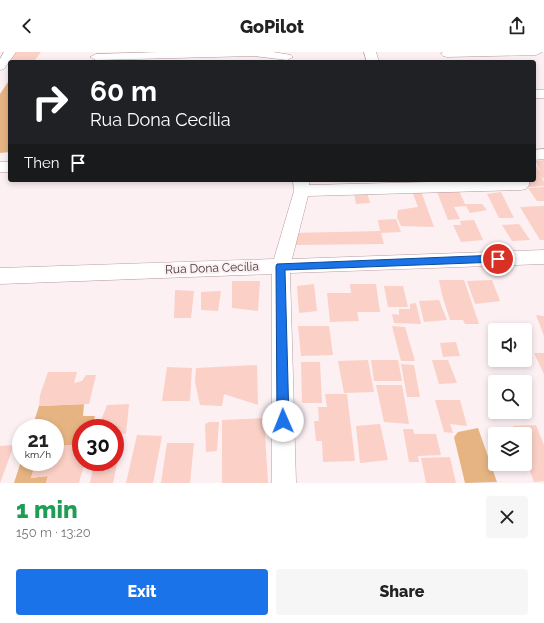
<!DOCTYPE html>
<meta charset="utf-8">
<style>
:root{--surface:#fff;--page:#f6f6f6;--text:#222;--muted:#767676;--accent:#1a73e8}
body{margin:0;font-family:Raleway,sans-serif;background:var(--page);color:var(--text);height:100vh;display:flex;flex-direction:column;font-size:15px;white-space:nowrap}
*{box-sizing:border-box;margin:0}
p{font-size:13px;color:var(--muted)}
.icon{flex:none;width:22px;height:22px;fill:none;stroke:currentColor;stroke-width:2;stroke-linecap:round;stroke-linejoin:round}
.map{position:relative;height:431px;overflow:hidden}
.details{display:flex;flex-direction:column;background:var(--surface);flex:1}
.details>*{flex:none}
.banner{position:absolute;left:8px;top:8px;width:528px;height:122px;border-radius:4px;box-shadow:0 2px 6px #0003;background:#202124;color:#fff;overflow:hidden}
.buttons{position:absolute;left:488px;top:271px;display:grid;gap:8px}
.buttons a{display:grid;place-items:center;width:44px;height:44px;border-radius:4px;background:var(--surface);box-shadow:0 2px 6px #0003;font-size:20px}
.speed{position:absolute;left:12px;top:367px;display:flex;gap:8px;font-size:20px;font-weight:700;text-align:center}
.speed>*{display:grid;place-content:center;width:52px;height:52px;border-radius:50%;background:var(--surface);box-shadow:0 2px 6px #0003;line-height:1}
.speed small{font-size:10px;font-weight:400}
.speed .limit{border:6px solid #d22;background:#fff;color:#111}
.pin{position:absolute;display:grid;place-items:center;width:34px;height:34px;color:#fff;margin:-17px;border:2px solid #fff;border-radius:50%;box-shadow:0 1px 4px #0007}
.me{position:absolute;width:44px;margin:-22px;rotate:359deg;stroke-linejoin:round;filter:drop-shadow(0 0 3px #0008)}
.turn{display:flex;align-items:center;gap:14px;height:84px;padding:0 16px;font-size:18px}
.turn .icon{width:52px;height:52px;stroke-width:2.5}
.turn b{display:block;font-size:28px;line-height:34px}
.then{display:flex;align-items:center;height:38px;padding:0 16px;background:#0003;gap:8px;font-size:15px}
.round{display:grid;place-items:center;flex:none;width:42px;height:42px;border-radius:4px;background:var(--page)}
.headline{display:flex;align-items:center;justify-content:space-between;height:68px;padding:0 16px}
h1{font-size:24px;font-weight:800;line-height:30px;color:#1e9e55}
.primary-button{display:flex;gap:8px;margin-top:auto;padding:8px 16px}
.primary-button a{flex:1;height:46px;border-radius:4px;background:var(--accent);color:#fff;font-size:16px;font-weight:800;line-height:46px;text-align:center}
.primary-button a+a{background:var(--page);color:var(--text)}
header{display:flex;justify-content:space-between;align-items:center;height:52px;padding:0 16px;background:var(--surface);font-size:18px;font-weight:800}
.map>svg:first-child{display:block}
</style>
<header><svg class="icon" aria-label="back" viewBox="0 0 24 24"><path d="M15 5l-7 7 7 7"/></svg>GoPilot<svg class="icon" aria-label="share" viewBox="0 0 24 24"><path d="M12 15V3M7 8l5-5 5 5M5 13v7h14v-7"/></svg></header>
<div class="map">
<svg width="544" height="431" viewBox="0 0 544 431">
<rect width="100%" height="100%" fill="#fcf0f3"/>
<path fill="#e6b482" d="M10 27V100L0 101V42Z
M84 352 83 364H95L92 376H81V393L55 394V376H32L39 354Z
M478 376 497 430 465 431 454 385 458 380Z
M21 409V410H36L31 426 48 424 46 431H14Z"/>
<path fill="#fbd0c6" d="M16 0H41L35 8 10 9Z
M544 108V126H534V112L541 120 535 109Z
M534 126H542L544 130V134L528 135 523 128H534Z
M544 135V149H537L528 136Z
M412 139H421L434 175 401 174 397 166 398 158 418 155Z
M459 139 465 152H482L487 158 470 161 466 154 454 155 460 167 448 168 437 140Z
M367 140 370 151 356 152 354 141Z
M501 140 514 166H499L487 142Z
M544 154V188H540L520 155Z
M396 167 401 180 381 181 384 192 293 193V181L380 179 378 168Z
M474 168 483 188 461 190 453 173H461L460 169Z
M519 172 530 188 512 189 502 173Z
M439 228H464L479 272H465L463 268H450L442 243Z
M492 228 500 249 475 252 467 229Z
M232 229H260L258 259 232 256Z
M314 232 317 259 299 261 297 234Z
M350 232H376L380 260H357L359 269 330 270 327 241H351Z
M384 234H403L408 255H388Z
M175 238 194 239 191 266H174Z
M221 239 218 259 201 258V240Z
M439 248 447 268 424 270 419 249Z
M416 251 421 272 394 271 392 262 399 263V257H410V252Z
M536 263 544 264V284Z
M298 274H329L333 303 301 304Z
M392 274 405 275 415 309H401Z
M456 290 460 304 443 305 440 291Z
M534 301H544V322Z
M368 308 374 340 344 341 338 309Z
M371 308H398L402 329H374Z
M432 308H448L457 331 439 332Z
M301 310H320L322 351H302Z
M401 312 414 313 420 345H407Z
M257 313 258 353 224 342 222 354 200 353 195 330 196 316Z
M167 315 192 316 190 349H162Z
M48 320H77L74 331 82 329 86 323H96L89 352 39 354 40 343Z
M376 333H402L409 372 384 370Z
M325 342H347L355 409 323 410 322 389H316L314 369H319L318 355H327Z
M435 348H460L467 374 450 372 453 381 444 380Z
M129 352 126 382 115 381V376H101L102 366 107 353Z
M264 366 268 431H222V368Z
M209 370H219L217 399 206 400 205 372Z
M380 372 388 408 360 411 356 374Z
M536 373 544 393V429L534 430 525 406V382H516L513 374Z
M403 377H413L414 382H436L441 403 418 404 419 410H409Z
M137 383 162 384 153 431H126Z
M115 388H122L113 431H90L94 410H115Z
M167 391H194L190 431H161Z
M14 393 0 431V394Z
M81 393V410H85L79 431H46L48 424 31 426 36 410H55V394Z
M450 405 456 431H426L421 406Z"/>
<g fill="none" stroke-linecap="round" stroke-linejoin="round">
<g stroke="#b79ba2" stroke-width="1">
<path id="minor" d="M4 0H16L4 17 0 18V7Z
M161 0H273L291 3 293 5 287 8 253 4 96 8 90 5 96 2Z
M364 0H376L379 10H367Z
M443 0H542L536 3 447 5 443 4 441 2Z
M534 38H544V46H534Z
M544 97V107L534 108V98Z
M0 110H10V120H0Z
M293 128H309V133L510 128H529V133L526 137 521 138 308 144 292 207 544 198V212L290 221 296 431H272V222L0 232V216L274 207 294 139Z"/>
</g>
<use href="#minor" fill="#fff" fill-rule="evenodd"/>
</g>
<path fill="#1a73e8" stroke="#114b97" d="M498 203 502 207 498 210 285 218 289 369 287 373 283 375 279 373 277 369 276 214 277 212Z"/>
<g text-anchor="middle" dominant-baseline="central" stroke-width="4" stroke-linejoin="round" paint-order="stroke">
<g font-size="12" fill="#44393c" stroke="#fcf0f3">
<text transform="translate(212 216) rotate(-2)">Rua Dona Cecília</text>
</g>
</g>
</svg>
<div class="buttons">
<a><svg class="icon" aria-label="sound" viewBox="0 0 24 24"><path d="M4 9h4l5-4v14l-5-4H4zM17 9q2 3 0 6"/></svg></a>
<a><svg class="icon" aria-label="search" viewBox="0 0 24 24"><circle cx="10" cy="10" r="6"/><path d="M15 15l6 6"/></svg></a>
<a><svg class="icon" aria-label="layers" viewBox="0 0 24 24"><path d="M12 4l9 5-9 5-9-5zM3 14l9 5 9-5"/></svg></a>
</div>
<div class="speed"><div>21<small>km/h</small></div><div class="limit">30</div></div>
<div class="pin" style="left:498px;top:207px;background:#d93025"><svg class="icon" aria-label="arrive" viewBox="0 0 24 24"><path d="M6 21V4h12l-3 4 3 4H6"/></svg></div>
<svg class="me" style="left:283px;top:369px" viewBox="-20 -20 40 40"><circle r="19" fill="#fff"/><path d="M0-13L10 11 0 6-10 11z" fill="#1a73e8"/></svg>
<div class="banner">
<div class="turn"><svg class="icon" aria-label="right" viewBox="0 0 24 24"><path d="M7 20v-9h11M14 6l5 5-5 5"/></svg><div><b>60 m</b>Rua Dona Cecília</div></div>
<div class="then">Then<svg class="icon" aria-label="arrive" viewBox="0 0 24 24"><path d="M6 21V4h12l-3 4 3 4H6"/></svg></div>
</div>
</div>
<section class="details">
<div class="headline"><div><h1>1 min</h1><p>150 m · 13:20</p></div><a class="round"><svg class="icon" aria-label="close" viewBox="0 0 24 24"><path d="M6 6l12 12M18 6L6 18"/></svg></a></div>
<div class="primary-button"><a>Exit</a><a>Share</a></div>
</section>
